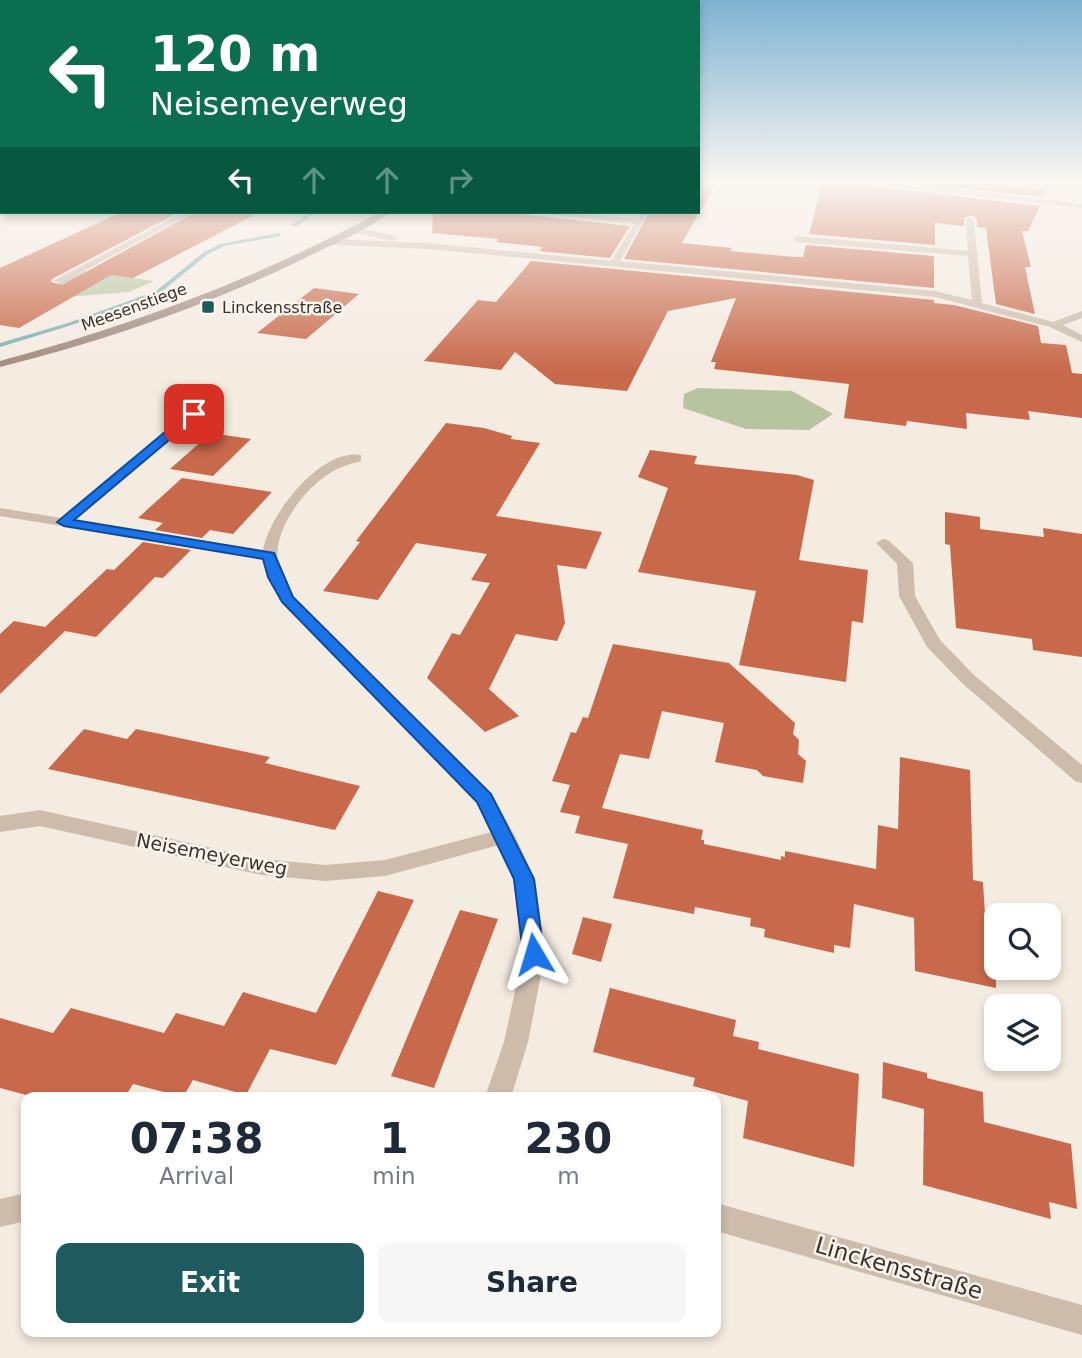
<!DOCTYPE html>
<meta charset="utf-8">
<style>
:root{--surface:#fff;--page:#f6f6f7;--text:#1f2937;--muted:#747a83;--accent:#1f5a5e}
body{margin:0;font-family:"DejaVu Sans",sans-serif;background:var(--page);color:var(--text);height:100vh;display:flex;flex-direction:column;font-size:26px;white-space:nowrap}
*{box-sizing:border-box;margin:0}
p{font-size:23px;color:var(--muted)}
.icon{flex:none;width:38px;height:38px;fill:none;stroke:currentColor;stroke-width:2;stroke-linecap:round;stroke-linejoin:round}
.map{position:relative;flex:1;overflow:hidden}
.details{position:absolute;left:21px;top:1092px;width:700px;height:245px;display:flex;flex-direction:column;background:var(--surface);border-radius:14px;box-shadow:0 4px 10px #0003}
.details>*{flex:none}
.guide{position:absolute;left:0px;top:0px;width:700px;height:214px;box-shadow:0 4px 10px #0003;background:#0b6e4f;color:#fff;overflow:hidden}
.buttons{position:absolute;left:984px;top:903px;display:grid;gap:14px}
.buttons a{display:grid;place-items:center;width:77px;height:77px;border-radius:14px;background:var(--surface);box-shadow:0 4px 10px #0003;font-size:35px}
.pin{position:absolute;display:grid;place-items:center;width:60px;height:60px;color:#fff;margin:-30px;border-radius:14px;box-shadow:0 4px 10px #0006}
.me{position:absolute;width:77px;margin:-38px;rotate:353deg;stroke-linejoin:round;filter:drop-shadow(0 0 5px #0008)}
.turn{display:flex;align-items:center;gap:24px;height:147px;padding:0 35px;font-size:32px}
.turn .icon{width:91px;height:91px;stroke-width:2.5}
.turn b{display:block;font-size:49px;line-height:60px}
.lanes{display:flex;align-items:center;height:66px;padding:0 35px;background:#0003;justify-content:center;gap:35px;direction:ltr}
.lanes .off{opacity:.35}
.eta{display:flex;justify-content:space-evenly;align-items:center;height:119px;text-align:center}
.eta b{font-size:42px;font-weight:800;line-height:49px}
.action{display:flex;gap:14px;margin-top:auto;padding:14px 35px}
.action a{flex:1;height:80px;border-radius:14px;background:var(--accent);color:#fff;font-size:28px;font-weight:800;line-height:80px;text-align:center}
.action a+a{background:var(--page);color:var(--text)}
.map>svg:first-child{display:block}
</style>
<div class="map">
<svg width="1082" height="1358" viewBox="0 0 1082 1358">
<rect width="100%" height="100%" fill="#f4ebe1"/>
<path fill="#b8c4a0" d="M84 271 154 281 129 292 42 299 56 284Z
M698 388 792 391 833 414 809 430 746 429 683 408 684 394Z"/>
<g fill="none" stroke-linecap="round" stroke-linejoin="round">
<path fill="#7fb0b2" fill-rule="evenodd" d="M311 212H316L297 226H293V224Z
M279 233 281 236 224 246 208 254 160 293 72 325 0 347V343L68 323 156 291 204 252 221 244Z"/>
</g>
<path fill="#c8694b" d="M698 181H717L682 243 732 248 730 251 795 257H803L806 245 934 256V288L624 259 649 212H698Z
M823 181H851L854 184 1040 206 1028 231H1022L1031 267H1025L1035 314 996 304 986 228 977 227V220L972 215 964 218V226L935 223V245L809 234Z
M895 181H962L1047 190 1043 197Z
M122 212H179L52 279 51 282 62 285 196 212H260L133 278 111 275 19 328 0 325V268Z
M433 212H524L527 215 630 226 610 258 539 251 543 247 496 242 499 239 432 233Z
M531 261 934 300V303L954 305 1038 326 1041 343 1066 345 1072 373 1082 374V418L1028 411 1030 420 966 413 967 429 907 421 906 426 844 418 849 384 714 369 716 362H711L736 298 668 311 627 391 555 384 515 352 501 370 424 361 478 300 496 302Z
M314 288 359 294 306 339 257 333Z
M446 423 484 428 512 436 511 439 540 443 496 516 602 532 586 569 557 565 565 623 557 641 516 634 489 689 519 716 485 732 427 678 452 633 460 635 490 583 471 580 487 554 416 543 378 600 323 591 360 542 356 541Z
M211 433 251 439 213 476 170 469Z
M650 450 697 456 694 464 797 475 814 480 799 560 868 570 863 623 852 621 846 682 739 665 756 591 638 572 668 488 638 477Z
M182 478 272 492 233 534 210 530 202 538 155 530 163 523 138 518Z
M945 512 980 517V529L1044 537 1043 528 1082 534V657L1033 650 1032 639 956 628 950 545 945 544Z
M143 542 191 550 163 578 155 577 96 637 65 631 0 694V634L14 621 45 627 107 569 114 570Z
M613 644 729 663 795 723 793 734 799 740 798 754 806 761 803 783 763 776 757 770 715 762 724 723 662 711 649 759 620 754 602 808 703 830 701 840H704V844L781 860V856L785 857V851L876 869 878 825 898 829 900 757 970 770 973 880 983 882 987 950 996 952V988L915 971 914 918 854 904 850 948 834 945V953L764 937 765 929 750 926 751 918 695 907 694 914 613 898 628 844 575 833 580 816 560 812 570 785 552 781 571 732 576 733 583 717 588 718Z
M84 729 127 739 136 729 270 757 265 763 360 786 335 830 48 769Z
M378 891 414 900 336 1065 270 1049 246 1095 193 1080 183 1097 133 1084 125 1097H34L0 1088V1018L53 1033 71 1008 164 1033 176 1013 224 1026 243 992 316 1013Z
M460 910 498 919 434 1088 391 1076Z
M583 917 612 924 601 962 572 954Z
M610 988 736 1020 733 1036 759 1042 758 1049 859 1074 854 1167 743 1138 748 1101 693 1086 695 1078 593 1052Z
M883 1062 927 1073V1078L983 1092 984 1122 1071 1144 1077 1209 1049 1202 1051 1219 923 1185 924 1109 882 1098Z"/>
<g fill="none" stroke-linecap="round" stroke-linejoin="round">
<path fill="#cdbbac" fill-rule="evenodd" d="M854 181H875L1082 204V208Z
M0 200H2L0 205Z
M184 212H194L61 283 53 281Z
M527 212H556L637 219 641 213H647L620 261 935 291 972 300 968 256 797 242 793 239 797 236 968 251 966 220 970 217 974 220 982 303 1053 322 1082 311V318L1063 325 1082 335V342L1050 327 935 297 428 249 331 245 327 242 331 239 428 243 611 261 634 224Z
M355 227 396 236 397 238 393 241 352 232Z
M213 394 217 395V401L75 520 263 550C269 515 320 448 361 455V461C350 464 339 467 330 473 304 489 273 530 278 561 280 574 287 586 294 597L491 793 515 836 535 879 545 954 528 1042 511 1097H485L504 1042 523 954 513 879 499 845 385 876 325 881 262 875 40 826 0 832V816L40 810 262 859 325 865 385 860 492 832 477 803 281 602 268 577 263 559 0 516V508L61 518Z
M883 539 888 540 913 563 915 596 940 640 974 675 1082 765V783L1075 781 962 683 927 647 899 596 897 564 876 543Z
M26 1193V1221L0 1227V1199Z
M716 1203 1082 1305V1335L716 1231Z"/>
<path fill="#a18a7d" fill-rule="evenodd" d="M380 212H390C369 229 340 241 315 253 215 303 108 340 0 367V361C133 325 259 278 380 212Z"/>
</g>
<linearGradient id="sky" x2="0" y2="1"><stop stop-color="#7eb2d2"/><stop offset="0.49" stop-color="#faf6f2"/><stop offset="1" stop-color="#faf6f2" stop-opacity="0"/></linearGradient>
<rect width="1082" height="371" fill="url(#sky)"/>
<path fill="#1a73e8" stroke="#114b97" stroke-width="2" d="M190 411 200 414 74 520 274 553 293 597 491 794 534 879 544 954 541 960 534 963 526 960 523 954 514 879 477 802 282 602 268 577 263 559 64 526 57 522Z"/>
<rect fill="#1f5a5e" stroke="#fbf5ee" stroke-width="2.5" x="201" y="300" width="14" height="14" rx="3.5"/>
<g text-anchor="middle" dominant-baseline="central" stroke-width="5" stroke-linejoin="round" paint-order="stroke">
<g font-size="16" fill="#3b302b" stroke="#fbf5ee">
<text transform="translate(134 307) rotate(-20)">Meesenstiege</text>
</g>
<g font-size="16" fill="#3b302b" stroke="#fbf5ee" text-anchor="start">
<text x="222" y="307">Linckensstraße</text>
</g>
<g font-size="19" fill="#3b302b" stroke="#fbf5ee">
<text transform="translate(212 854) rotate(11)">Neisemeyerweg</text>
</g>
<g font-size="23" fill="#3b302b" stroke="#fbf5ee">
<text transform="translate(899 1268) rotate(16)">Linckensstraße</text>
</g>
</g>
</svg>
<div class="buttons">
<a><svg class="icon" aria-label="search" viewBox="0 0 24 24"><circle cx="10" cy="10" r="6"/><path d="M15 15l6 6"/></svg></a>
<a><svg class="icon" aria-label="layers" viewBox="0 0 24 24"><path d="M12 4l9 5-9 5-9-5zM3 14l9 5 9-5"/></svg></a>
</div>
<div class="pin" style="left:194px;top:414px;background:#d93025"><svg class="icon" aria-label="arrive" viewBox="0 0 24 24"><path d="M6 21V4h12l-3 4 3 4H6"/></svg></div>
<svg class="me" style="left:534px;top:954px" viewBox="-20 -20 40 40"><path d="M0-17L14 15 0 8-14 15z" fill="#1a73e8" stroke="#fff" stroke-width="4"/></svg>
<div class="guide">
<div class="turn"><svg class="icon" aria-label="left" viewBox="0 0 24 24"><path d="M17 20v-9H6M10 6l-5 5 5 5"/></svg><div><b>120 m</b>Neisemeyerweg</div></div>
<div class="lanes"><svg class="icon" aria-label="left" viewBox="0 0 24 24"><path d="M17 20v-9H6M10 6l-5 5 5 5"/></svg><svg class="icon off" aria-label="ahead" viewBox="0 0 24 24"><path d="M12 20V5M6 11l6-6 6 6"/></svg><svg class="icon off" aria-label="ahead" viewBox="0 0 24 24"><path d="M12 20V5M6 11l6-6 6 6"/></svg><svg class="icon off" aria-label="right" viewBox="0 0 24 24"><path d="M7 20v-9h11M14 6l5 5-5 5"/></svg></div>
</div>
<section class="details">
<div class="eta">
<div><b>07:38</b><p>Arrival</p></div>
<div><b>1</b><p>min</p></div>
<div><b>230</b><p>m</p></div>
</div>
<div class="action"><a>Exit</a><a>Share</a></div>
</section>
</div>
